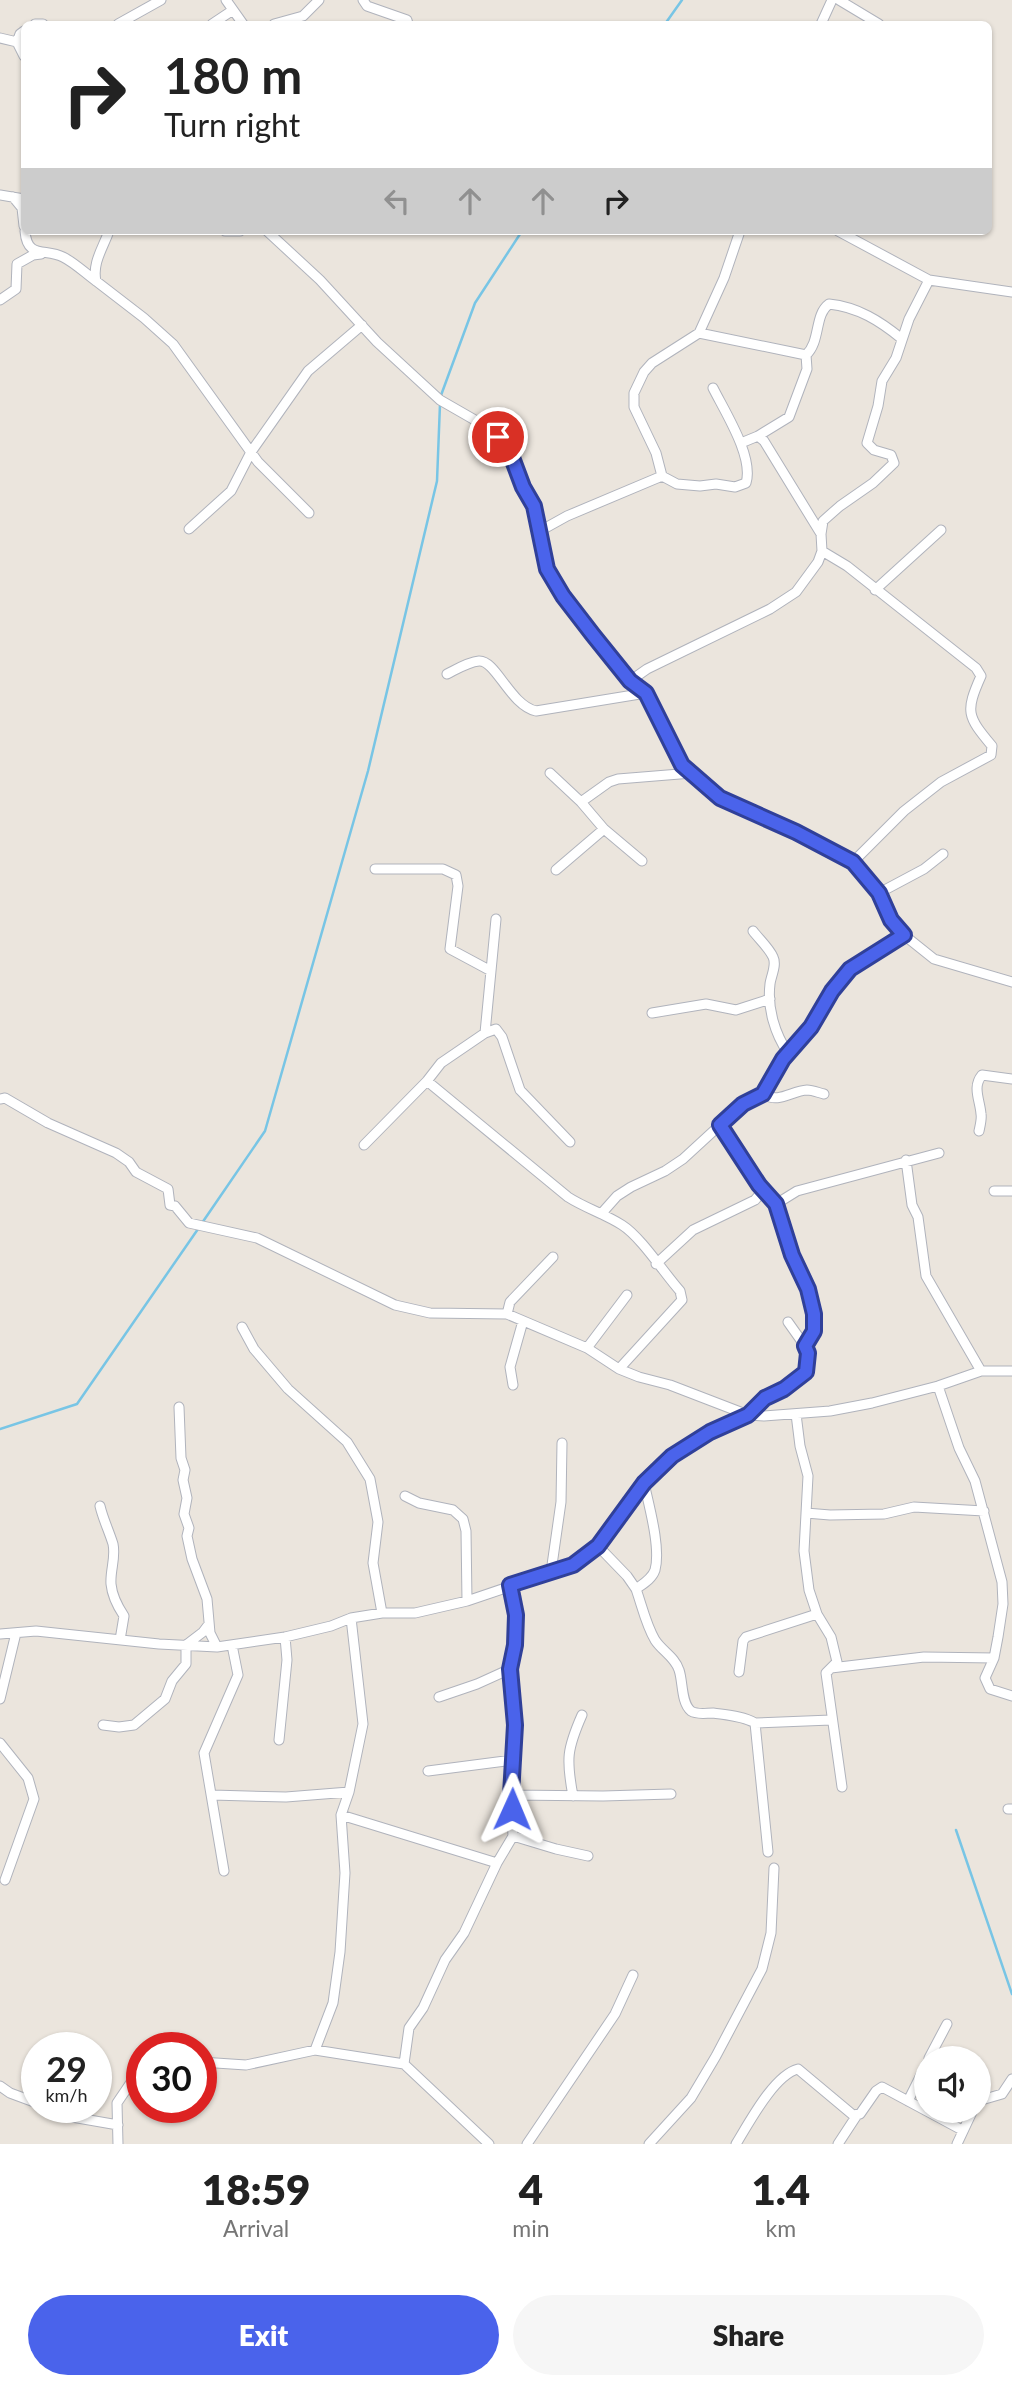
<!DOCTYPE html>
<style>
:root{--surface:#fff;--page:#f6f6f6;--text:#222;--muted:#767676;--accent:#4a63eb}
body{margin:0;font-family:Lato,sans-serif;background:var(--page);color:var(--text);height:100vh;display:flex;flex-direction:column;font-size:26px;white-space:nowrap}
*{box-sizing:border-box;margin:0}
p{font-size:23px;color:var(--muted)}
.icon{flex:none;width:38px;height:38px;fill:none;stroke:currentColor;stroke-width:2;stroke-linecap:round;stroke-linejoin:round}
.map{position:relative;height:2144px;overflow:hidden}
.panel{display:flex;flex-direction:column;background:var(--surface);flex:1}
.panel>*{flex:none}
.guide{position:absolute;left:21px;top:21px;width:971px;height:214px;border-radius:10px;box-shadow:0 2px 5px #0004;background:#fff;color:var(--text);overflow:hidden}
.controls{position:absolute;left:914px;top:2046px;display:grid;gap:14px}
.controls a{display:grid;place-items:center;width:77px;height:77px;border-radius:50%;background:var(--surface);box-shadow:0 2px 5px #0004;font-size:35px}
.speed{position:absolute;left:21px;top:2032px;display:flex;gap:14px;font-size:35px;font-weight:700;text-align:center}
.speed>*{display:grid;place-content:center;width:91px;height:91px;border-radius:50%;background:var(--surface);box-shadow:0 2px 5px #0004;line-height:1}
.speed small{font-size:18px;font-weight:400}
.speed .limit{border:10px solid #d22;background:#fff;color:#111}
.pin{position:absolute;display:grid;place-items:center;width:60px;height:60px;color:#fff;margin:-30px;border:4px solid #fff;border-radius:50%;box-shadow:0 2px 7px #0007}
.me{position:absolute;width:77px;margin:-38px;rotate:1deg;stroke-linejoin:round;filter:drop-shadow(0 0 5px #0008)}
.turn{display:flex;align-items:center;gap:24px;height:147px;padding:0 28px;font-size:32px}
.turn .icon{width:91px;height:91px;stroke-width:2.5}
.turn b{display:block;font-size:49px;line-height:60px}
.lanes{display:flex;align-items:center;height:66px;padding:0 28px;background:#0003;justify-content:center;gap:35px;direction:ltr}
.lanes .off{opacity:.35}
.eta{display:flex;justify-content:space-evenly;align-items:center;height:119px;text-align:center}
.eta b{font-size:42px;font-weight:800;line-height:49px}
.cta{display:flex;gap:14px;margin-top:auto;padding:14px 28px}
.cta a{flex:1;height:80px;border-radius:42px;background:var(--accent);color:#fff;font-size:28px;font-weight:800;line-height:80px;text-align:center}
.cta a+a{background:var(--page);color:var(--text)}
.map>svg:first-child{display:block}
</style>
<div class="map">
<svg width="1012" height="2144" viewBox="0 0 1012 2144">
<rect width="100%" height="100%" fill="#ebe5dd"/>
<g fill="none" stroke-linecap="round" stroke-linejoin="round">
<path stroke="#78c5e5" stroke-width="2.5" d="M665 24 682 0
M440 398 475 303 522 231
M202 1223 265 1131 368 771 437 481 440 404
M0 1429 77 1404 198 1229
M956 1830 1012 1994"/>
<g stroke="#b0b3bc" stroke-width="11">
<path id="minor" d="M226 0 243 24
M363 0 367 6 407 20 408 24
M839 0 879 24
M35 24H43
M118 24 161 0
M212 24 233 10
M274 24 303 16 319 0
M821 24 832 0
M0 38 17 42 24 56
M17 42 20 34 24 31
M0 195 24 199
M13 197 22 208 24 226
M25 231C27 259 45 248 63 257 75 263 85 273 96 281
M109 231C103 248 92 263 96 281L144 318 173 344 258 462 309 513
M225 231H240
M267 231 320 280 377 342 440 400 487 427 508 447 534 506 547 569 563 595 593 635 630 681 646 693 683 765 720 798 796 832 853 862 879 893 892 920 904 935 934 959 1012 982
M929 280 1012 292
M0 300 16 289 17 264 33 255 41 254
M699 333 806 355C821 341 814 315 829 304 858 307 880 321 902 339
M758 436 789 417 807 369 806 355
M741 443 758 436 764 441 821 534
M662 476 677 484 700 486 716 484 735 487 746 483C754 457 725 412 713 388
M189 529 231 491 251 452 308 371 362 325
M540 531 567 516 662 476 656 453 634 407V393L644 372 652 363 699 333 724 278 740 231
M822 551 847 566 976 668 981 676C965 712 967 716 992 746L991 755 941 782 904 811 853 862
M875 590 941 530
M447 674C457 669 468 662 479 661 496 660 510 705 536 711L646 693
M630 681 647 669 770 609 796 592 818 562 822 551 821 534 823 521 840 506 873 483 894 463 891 455 874 450 867 443 878 406 882 381 896 358 909 319 929 280 838 231
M550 773 581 802 604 829 642 861
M581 802 609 782 618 779 692 773
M375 869H443L456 875 458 886 450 949 491 971
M556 870 604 829
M879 893 924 869 943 854
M753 931C759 939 769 948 773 957 777 965 771 976 770 984 767 1008 775 1034 788 1053
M652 1013 706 1004 736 1010 770 999
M485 1033 496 1029 502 1037 520 1090 570 1142
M427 1081 568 1197C585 1208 605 1214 622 1225 641 1237 664 1273 680 1291L682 1300 619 1369
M763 1094C779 1104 791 1091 807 1090 813 1090 819 1093 824 1094
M0 1099 5 1098 48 1123 116 1153 129 1162 136 1172 168 1189 170 1205 175 1206 189 1223 257 1238 395 1305 430 1313 507 1314 587 1348 619 1369 639 1377 670 1385 748 1415C762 1394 789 1389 806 1372L808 1353 805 1346 814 1331V1314L808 1289 792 1255 776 1204 759 1185 720 1125 743 1105 763 1094 783 1059 811 1027 832 991 850 969 904 935
M979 1131C980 1126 982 1119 981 1114 980 1100 972 1087 982 1075L1012 1079
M364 1145 427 1081 441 1063 485 1033 496 919
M906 1160 912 1205 918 1217 926 1276 981 1371
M994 1191H1012
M776 1204 797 1191 939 1153
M601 1214 617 1196 631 1187 665 1171 683 1159 720 1125
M656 1264 693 1230 755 1200 760 1194 759 1185
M507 1314 510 1302 553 1257
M788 1322 805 1346
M242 1327 254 1349 288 1389 347 1442 370 1479 378 1522 373 1563 382 1613
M587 1348 627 1295
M513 1385 510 1367 523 1321
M938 1386 959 1448 975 1481 1002 1582 1003 1604 998 1637 994 1658 985 1678 990 1689 1012 1696
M179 1407 181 1458 185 1470 183 1480 187 1498 184 1514 189 1528 187 1536 192 1559 207 1599 210 1633 217 1647
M796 1414 800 1446 808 1476 804 1551 809 1590 817 1614 831 1637 837 1662
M644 1483C649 1506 661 1548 655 1570 652 1579 643 1584 636 1589 642 1606 646 1625 655 1640 662 1651 675 1657 679 1670 683 1681 681 1703 691 1711 697 1715 706 1713 713 1713 726 1715 743 1716 755 1723L831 1720
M405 1496 419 1503 453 1510 463 1519 466 1531 467 1601
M100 1506C103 1519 109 1531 113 1544 116 1558 110 1570 111 1584 112 1595 118 1607 124 1616L120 1640
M806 1513 830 1515 884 1514 914 1507 984 1511
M598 1546 627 1576 636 1589
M551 1572 561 1502 562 1443
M0 1634 36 1631 159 1644 217 1647 285 1637 331 1626 351 1618 382 1613H415L467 1601 573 1565 598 1546 621 1513 660 1466 710 1432 748 1415 764 1416 830 1411 872 1403 938 1386 981 1371H1012
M739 1672 743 1641 746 1637 817 1614
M439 1697 477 1684 510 1669
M0 1699 16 1633
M755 1723 768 1852
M103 1725 119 1727 134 1725 165 1699 172 1681 186 1664V1645L203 1632 209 1624
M279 1740 287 1660 285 1637
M0 1743 28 1778 34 1799 5 1880
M428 1771 513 1760
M842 1787 826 1673 837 1662 831 1668 924 1657 994 1658
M212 1795 286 1797 349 1792
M511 1795 603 1796 671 1794
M573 1796C566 1759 567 1749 582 1715
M1008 1809H1012
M341 1815 497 1863
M513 1836 556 1849 588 1856
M224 1871 204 1753 238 1675 232 1645
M315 2050 333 2003 340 1952 345 1873 341 1815 349 1792 363 1724 351 1618
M929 2058 947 2024
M201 2062 246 2065 315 2050 404 2064
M0 2086 10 2093 37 2103
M908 2101 926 2065
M978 2101 1002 2094 1012 2079
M47 2107 72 2117 118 2125
M118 2144 117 2103 138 2072 142 2071
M489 2144 404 2064 409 2028 423 2008 445 1960 464 1933 497 1863 513 1836 511 1795 515 1725 510 1669 515 1645 516 1615 510 1585
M527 2144 615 2014 633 1975
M649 2144 691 2098 716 2056 762 1969 771 1933 774 1868
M736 2144C749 2123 774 2075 798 2069L853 2115 860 2114 876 2091 882 2087 962 2130
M838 2144 857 2115
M957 2144 973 2110"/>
</g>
<use href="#minor" stroke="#fff" stroke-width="9"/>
</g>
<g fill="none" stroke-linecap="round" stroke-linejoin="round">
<g stroke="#304099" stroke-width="18">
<path id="route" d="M498 437 508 447 523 487 534 506 547 569 563 596 593 635 630 681 646 693 682 765 720 798 796 832 853 862 879 893 891 920 904 935 850 969 832 991 811 1027 783 1059 763 1094 743 1104 720 1125 759 1185 776 1204 792 1255 808 1289 814 1314V1331L805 1346 808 1353 806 1372 784 1389 765 1398 748 1415 710 1432 672 1456 644 1483 598 1546 573 1565 510 1585 516 1615 515 1645 510 1669 515 1725 511 1795 512 1809"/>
</g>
<use href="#route" stroke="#4a63eb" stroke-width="12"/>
</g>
</svg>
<div class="controls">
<a><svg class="icon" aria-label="sound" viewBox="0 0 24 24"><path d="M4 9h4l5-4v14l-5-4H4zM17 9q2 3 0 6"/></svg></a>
</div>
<div class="speed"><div>29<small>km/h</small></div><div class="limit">30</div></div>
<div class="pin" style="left:498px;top:437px;background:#d93025"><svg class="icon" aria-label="arrive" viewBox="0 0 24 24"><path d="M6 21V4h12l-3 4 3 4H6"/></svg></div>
<svg class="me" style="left:512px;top:1809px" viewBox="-20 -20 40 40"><path d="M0-17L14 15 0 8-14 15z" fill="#4a63eb" stroke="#fff" stroke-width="4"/></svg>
<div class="guide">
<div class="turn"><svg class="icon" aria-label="right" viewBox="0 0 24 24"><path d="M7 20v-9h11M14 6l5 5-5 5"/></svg><div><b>180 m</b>Turn right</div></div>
<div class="lanes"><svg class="icon off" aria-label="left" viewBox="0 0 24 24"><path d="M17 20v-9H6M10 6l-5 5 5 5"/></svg><svg class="icon off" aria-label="ahead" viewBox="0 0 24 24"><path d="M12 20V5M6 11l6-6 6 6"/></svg><svg class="icon off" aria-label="ahead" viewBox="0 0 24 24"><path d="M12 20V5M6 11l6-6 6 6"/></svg><svg class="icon" aria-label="right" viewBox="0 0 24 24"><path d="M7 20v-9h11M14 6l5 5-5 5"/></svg></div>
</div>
</div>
<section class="panel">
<div class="eta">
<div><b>18:59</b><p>Arrival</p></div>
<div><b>4</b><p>min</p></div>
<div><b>1.4</b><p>km</p></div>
</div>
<div class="cta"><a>Exit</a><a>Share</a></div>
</section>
